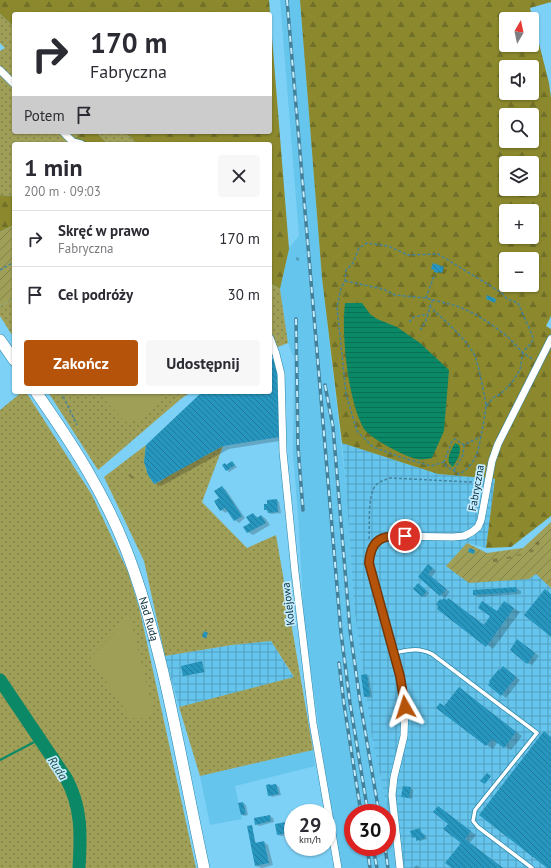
<!DOCTYPE html>
<html lang="pl">
<meta charset="utf-8">
<style>
:root{--surface:#fff;--page:#f7f7f7;--text:#2b2b33;--muted:#7c7c81;--line:#e1e1e2;--accent:#b45309}
body{margin:0;font-family:"PT Sans",sans-serif;background:var(--page);color:var(--text);height:100vh;display:flex;flex-direction:column;font-size:15px;white-space:nowrap}
*{box-sizing:border-box;margin:0}
p{font-size:13px;color:var(--muted)}
.icon{flex:none;width:22px;height:22px;fill:none;stroke:currentColor;stroke-width:2;stroke-linecap:round;stroke-linejoin:round}
.map{position:relative;flex:1;overflow:hidden}
.drawer{position:absolute;left:12px;top:142px;width:260px;height:252px;display:flex;flex-direction:column;background:var(--surface);border-radius:4px;box-shadow:0 1px 3px #0004}
.drawer>*{flex:none}
.banner{position:absolute;left:12px;top:12px;width:260px;height:122px;border-radius:4px;box-shadow:0 1px 3px #0004;background:#fff;color:var(--text);overflow:hidden}
.needle{width:26px;rotate:9deg}
.controls{position:absolute;left:499px;top:12px;display:grid;gap:8px}
.controls a{display:grid;place-items:center;width:40px;height:40px;border-radius:4px;background:var(--surface);box-shadow:0 1px 3px #0004;font-size:20px}
.speed{position:absolute;left:284px;top:804px;display:flex;gap:8px;font-size:20px;font-weight:700;text-align:center}
.speed>*{display:grid;place-content:center;width:52px;height:52px;border-radius:50%;background:var(--surface);box-shadow:0 1px 3px #0004;line-height:1}
.speed small{font-size:10px;font-weight:400}
.speed .limit{border:6px solid #d22;background:#fff;color:#111}
.pin{position:absolute;display:grid;place-items:center;width:34px;height:34px;color:#fff;margin:-17px;border:2px solid #fff;border-radius:50%;box-shadow:0 1px 4px #0007}
.me{position:absolute;width:44px;margin:-22px;rotate:354deg;stroke-linejoin:round;filter:drop-shadow(0 0 3px #0008)}
.turn{display:flex;align-items:center;gap:14px;height:84px;padding:0 12px;font-size:18px}
.turn .icon{width:52px;height:52px;stroke-width:2.5}
.turn b{display:block;font-size:28px;line-height:34px}
.then{display:flex;align-items:center;height:38px;padding:0 12px;background:#0003;gap:8px;font-size:15px}
.round{display:grid;place-items:center;flex:none;width:42px;height:42px;border-radius:4px;background:var(--page)}
.head{display:flex;align-items:center;justify-content:space-between;height:68px;padding:0 12px}
h1{font-size:24px;font-weight:600;line-height:30px}
.cta{display:flex;gap:8px;margin-top:auto;padding:8px 12px}
.cta a{flex:1;height:46px;border-radius:4px;background:var(--accent);color:#fff;font-size:16px;font-weight:600;line-height:46px;text-align:center}
.cta a+a{background:var(--page);color:var(--text)}
ul{padding:0;list-style:none}
li{display:flex;align-items:center;gap:12px;height:56px;padding:0 12px;border-top:1px solid var(--line)}
li div{flex:1}
li b{display:block;font-size:15px}
li em{font-style:normal}
.map>svg:first-child{display:block}
</style>
<div class="map">
<svg width="551" height="868" viewBox="0 0 551 868">
<defs>
<pattern id="industrial-grid" width="8" height="8" patternUnits="userSpaceOnUse"><rect width="8" height="8" fill="#66c5ec"/><path d="M0 4h8M4 0v8" fill="none" stroke="#52a0c0"/></pattern>
<pattern id="grass-dots" width="8" height="8" patternUnits="userSpaceOnUse"><rect width="8" height="8" fill="#a09f58"/><path d="M2 2h.1M6 6h.1" fill="none" stroke="#80824a" stroke-width="1.8" stroke-linecap="round"/></pattern>
<pattern id="forest-firs" width="22" height="20" patternUnits="userSpaceOnUse"><rect width="22" height="20" fill="#8b882d"/><path d="M5 1l3.5 6h-7zM16 11l3.5 6h-7z" fill="#707028"/></pattern>
<pattern id="garden-furrows" width="10" height="10" patternUnits="userSpaceOnUse"><rect width="10" height="10" fill="#a09f58"/><path d="M-1 1l2-2M0 10L10 0M9 11l2-2" fill="none" stroke="#80824a"/></pattern>
<pattern id="water-rules" width="6" height="5" patternUnits="userSpaceOnUse"><rect width="6" height="5" fill="#0b8967"/><path d="M0 2.5h6" fill="none" stroke="#097056"/></pattern>
<pattern id="building-back-hatch" width="6" height="6" patternUnits="userSpaceOnUse"><rect width="6" height="6" fill="#2796be"/><path d="M-1 5l2 2M0 0l6 6M5-1l2 2" fill="none" stroke="#207b9c"/></pattern>
</defs>
<rect width="100%" height="100%" fill="#7dd1f6"/>
<path fill="#66c5ec" fill-rule="evenodd" d="M280 0H300L322 278 346 487 354 607 372 737 397 854 402 868H341L321 744 304 621 298 515 293 454 294 358 288 343 280 289 289 248 299 236ZM353 813H387V847H353Z
M313 750 315 766 235 786 242 819 210 825 200 776Z"/>
<path fill="url(#industrial-grid)" d="M342 443 438 474 495 479 486 548 467 543 447 566 536 574 551 588V868H402L397 854 372 737 354 607 346 487Z
M271 641 294 678 179 707 165 656 232 645Z"/>
<path fill="url(#grass-dots)" d="M0 14 14 27V132H82L68 144H14V196L0 195V51L5 48 0 43Z
M96 132H125L137 144H108Z
M270 283 280 289 288 343 270 350Z
M14 299V338L0 316V306Z
M22 392H26L92 495 128 572 140 611 196 868H0V410Z
M48 392H191L182 398 98 470Z
M146 445C144 463 143 468 154 484L159 482 171 474 223 446 202 502 247 548 276 535 313 750 200 776 179 707 294 677 271 641 232 645 165 656 144 561 104 477Z"/>
<path fill="url(#forest-firs)" fill-rule="evenodd" d="M0 0H269L289 249 280 289 270 283V144H137L125 132H270V14H14V27L0 14Z
M300 0H551V2L530 8 549 83 551 98V316L546 326 551 329V516L511 547 486 548 495 479 438 474 342 443 322 278ZM506 19H532V45H506ZM506 67H532V93H506ZM506 115H532V141H506ZM506 163H532V189H506ZM506 211H532V237H506ZM506 259H532V285H506Z
M82 132H96L108 144H68Z
M0 195 14 196V225L0 232Z"/>
<path fill="#a09f58" d="M97 392H160L157 406 142 418 126 422C115 413 107 401 97 392Z
M130 617 153 710 147 712V718H131L90 658Z"/>
<path fill="url(#garden-furrows)" d="M14 225V299L0 306V232Z
M551 522V588L536 574 529 579 469 583 446 566 467 543 487 553 523 548Z"/>
<path fill="url(#water-rules)" d="M345 303H362L370 314 377 319 397 327 420 343 449 370 444 431 432 458C427 459 421 460 417 459 405 457 370 438 364 429 348 401 341 334 345 303Z
M455 443 459 445C462 453 457 460 453 467 444 462 451 450 455 443Z"/>
<path fill="#0003" d="M296 257 299 258V261L296 260Z
M433 264 447 270 445 274 437 273Z
M270 357 274 360 286 440 229 449 161 486 154 483 203 392H270Z
M232 462 237 467 229 472 227 470 225 464 227 465Z
M130 474 134 477 132 479 128 475Z
M222 487 226 490 245 518 239 523 235 520 228 511 226 513 221 510 220 499Z
M277 500 279 502 281 513 271 514 265 509Z
M253 514 259 518 262 516 266 519 270 525 253 535 248 532 245 527 251 523Z
M538 541 540 543 538 546 535 543Z
M532 549 534 551 531 553 529 550Z
M520 554 522 555 517 556V555Z
M510 556 512 558 507 559 506 558Z
M497 558 498 562H493V559Z
M433 568 436 571 432 577 450 592 445 598 419 577Z
M421 586 429 593 425 597 422 596Z
M516 588 521 591V594L479 597 474 595Z
M449 599 484 625 497 612 510 606 520 612 493 649 438 608Z
M292 618 295 620V626L289 627 287 625Z
M522 643 539 656 532 665 527 663Z
M201 662 205 672 184 676Z
M503 667 520 680 506 698 489 685Z
M366 675 369 677 372 697 368 698 365 696Z
M459 688 522 736 511 750 498 742 493 749 487 745 445 707Z
M276 785 279 787 281 795 272 797 269 795Z
M410 788 413 790 412 799 402 796Z
M243 803 246 805 248 815 245 816 242 815 240 804Z
M438 807 476 835 470 843 503 868H453L462 843Z
M270 816 273 818 274 822 259 826 256 824Z
M286 823 289 825 290 835 281 836 278 835Z
M252 826 256 844 264 842 268 845 273 865 262 868 256 866 251 845Z
M419 830 426 836 427 839 420 841 417 838 413 837Z
M417 865 420 868H415L414 867Z"/>
<g fill="none" stroke-linecap="round" stroke-linejoin="round">
<path stroke="#0b8967" stroke-width="2" d="M0 760 40 739"/>
<path stroke="#0b8967" stroke-width="13" d="M0 680 66 778C82 807 81 835 79 868"/>
</g>
<path fill="url(#building-back-hatch)" d="M433 263 444 267 442 273 439 272 438 273 434 272V270L431 269Z
M487 295 496 299 495 303 486 299Z
M270 357 275 361 278 377 280 437 223 446 154 484 148 475 144 462 146 445 202 392H270Z
M232 461 235 465 226 471 222 465 225 463 226 465Z
M222 486 242 516 234 521 225 508 220 511 214 501 219 498 214 491Z
M277 499 278 512 268 513 267 510H264V504H267V500Z
M253 513 257 518 261 515 266 523 247 533 243 527 250 523 246 517Z
M469 548 475 550 474 554 468 552Z
M428 564 433 568 428 574 446 589 440 596 418 577Z
M418 583 427 591 422 597 413 589Z
M516 587 517 592 473 595V590Z
M545 589 551 594V637L524 615Z
M444 598 447 600 448 598 484 625 490 616 478 608 482 601 497 611 504 601 514 608 486 647 437 609 438 606 436 604 440 599 442 600Z
M292 617 293 625 286 626 285 618Z
M204 631 208 633 206 638 202 637Z
M517 639 535 653 527 664 510 650Z
M202 661 204 672 183 676 181 666Z
M503 666 516 677 501 696 488 685 490 682 489 681 499 669 500 670Z
M367 674 370 696 364 697 361 675Z
M459 687 516 732 504 748 492 739 486 746 436 708 440 703 444 706Z
M544 731 551 737V868H547L479 815Z
M487 773 491 776 485 784 480 781Z
M270 784V785L276 784 279 794 268 796 266 785Z
M403 786 411 787 409 798 401 797Z
M243 802 246 814 241 815 238 803Z
M438 806 471 831 465 839 503 868H452L445 863 461 843 443 829 448 824 433 812Z
M270 815 271 821 255 825 254 818Z
M286 822 288 833 277 835 275 824Z
M252 825 255 843 264 841 269 863 255 866 247 826Z
M420 828 422 834H424L425 838 416 841V837L412 838 410 831Z"/>
<g fill="none" stroke-linecap="round" stroke-linejoin="round">
<g stroke="#2c85a7" stroke-width="5">
<path id="lane" d="M394 653C409 650 418 647 432 654L537 733 475 810 473 821 478 827 532 868"/>
</g>
<g stroke="#2c85a7" stroke-width="8">
<path id="street" d="M0 70 14 84
M63 132 73 142 81 144
M270 338 276 354 281 374 283 452 295 572 313 723 338 868
M400 868 392 795 394 777 404 736 405 707 404 695 394 653 370 570V555L374 545 383 537 389 536 453 537 464 536 472 532 478 527 481 520 492 461 498 444 551 339"/>
</g>
<g stroke="#2c85a7" stroke-width="12">
<g id="primary">
<path d="M0 340 14 360"/>
<path id="s1" d="M36 392C71 442 105 494 127 552 165 652 181 763 204 868"/>
</g>
</g>
<path stroke="#45839d" stroke-width="1.5" stroke-dasharray="3 2" stroke-linecap="butt" d="M0 270 14 262
M345 281 383 289 395 295 426 298 457 306 473 313 491 324 509 338 523 353 534 360
M426 298 434 276
M429 306C446 322 464 336 475 356 478 363 485 397 486 405 486 411 479 450 476 456 473 463 466 471 459 474L446 466 444 462 452 441 455 439 464 445 480 437
M409 322 414 317 428 314
M420 330C428 321 428 310 433 299
M61 392 77 425
M444 462 431 466 400 457 373 447 357 431 346 394 337 307 341 288 345 281 346 270 353 263 359 248 367 243 388 246 408 255 438 254 502 293 507 299 518 303 533 337C533 344 526 347 523 353 521 358 522 364 520 369 517 377 502 396 494 397L486 406
M454 470 463 455 464 445
M369 539C370 526 367 495 376 485 380 481 385 480 390 478L470 482 476 481 482 478"/>
<use href="#lane" stroke="#fff" stroke-width="3.5"/>
<use href="#street" stroke="#fff" stroke-width="7"/>
<use href="#primary" stroke="#fff" stroke-width="11"/>
<g stroke="#438099" stroke-width="3.5">
<path id="rail" d="M287 0 341 633 350 703 368 813
M296 319 298 447 303 510
M325 385 333 427 350 630 360 701 379 813
M339 663 344 704 361 813
M367 847 370 868
M373 847 377 868
M385 847 388 868"/>
</g>
<use href="#rail" stroke="#c4ecff" stroke-width="2" stroke-dasharray="6" stroke-linecap="butt"/>
</g>
<g fill="none" stroke-linecap="round" stroke-linejoin="round">
<g stroke="#753606" stroke-width="10">
<path id="route" d="M405 707 400 676 369 563C371 538 383 535 405 536"/>
</g>
<use href="#route" stroke="#b45309" stroke-width="7"/>
</g>
<g text-anchor="middle" dominant-baseline="central" stroke-width="3.5" stroke-linejoin="round" paint-order="stroke">
<g font-size="11" fill="#072d3b" stroke="#c4ecff">
<text transform="translate(476 488) rotate(-80)">Fabryczna</text>
<text transform="translate(288 604) rotate(-97)">Kolejowa</text>
<text stroke="none"><textPath href="#s1" startOffset="255">Nad Rudą</textPath></text>
</g>
<g font-size="12" font-style="italic" fill="#1f4b3c" stroke="#c4ecff">
<text transform="translate(58 768) rotate(57)">Ruda</text>
</g>
</g>
</svg>
<div class="controls">
<a><svg class="needle" viewBox="-14 -14 28 28"><path d="M0-13l5 13h-10z" fill="#e53935"/><path d="M0 13l5-13h-10z" fill="#7c7c81"/></svg></a>
<a><svg class="icon" aria-label="sound" viewBox="0 0 24 24"><path d="M4 9h4l5-4v14l-5-4H4zM17 9q2 3 0 6"/></svg></a>
<a><svg class="icon" aria-label="search" viewBox="0 0 24 24"><circle cx="10" cy="10" r="6"/><path d="M15 15l6 6"/></svg></a>
<a><svg class="icon" aria-label="layers" viewBox="0 0 24 24"><path d="M12 4l9 5-9 5-9-5zM3 14l9 5 9-5"/></svg></a>
<a>+</a>
<a>−</a>
</div>
<div class="speed"><div>29<small>km/h</small></div><div class="limit">30</div></div>
<div class="pin" style="left:405px;top:536px;background:#d93025"><svg class="icon" aria-label="arrive" viewBox="0 0 24 24"><path d="M6 21V4h12l-3 4 3 4H6"/></svg></div>
<svg class="me" style="left:405px;top:707px" viewBox="-20 -20 40 40"><path d="M0-17L14 15 0 8-14 15z" fill="#b45309" stroke="#fff" stroke-width="4"/></svg>
<div class="banner">
<div class="turn"><svg class="icon" aria-label="right" viewBox="0 0 24 24"><path d="M7 20v-9h11M14 6l5 5-5 5"/></svg><div><b>170 m</b>Fabryczna</div></div>
<div class="then">Potem<svg class="icon" aria-label="arrive" viewBox="0 0 24 24"><path d="M6 21V4h12l-3 4 3 4H6"/></svg></div>
</div>
<section class="drawer">
<div class="head"><div><h1>1 min</h1><p>200 m · 09:03</p></div><a class="round"><svg class="icon" aria-label="close" viewBox="0 0 24 24"><path d="M6 6l12 12M18 6L6 18"/></svg></a></div>
<ul>
<li><svg class="icon" aria-label="right" viewBox="0 0 24 24"><path d="M7 20v-9h11M14 6l5 5-5 5"/></svg><div><b>Skręć w prawo</b><p>Fabryczna</p></div><em>170 m</em></li>
<li><svg class="icon" aria-label="arrive" viewBox="0 0 24 24"><path d="M6 21V4h12l-3 4 3 4H6"/></svg><div><b>Cel podróży</b></div><em>30 m</em></li>
</ul>
<div class="cta"><a>Zakończ</a><a>Udostępnij</a></div>
</section>
</div>
